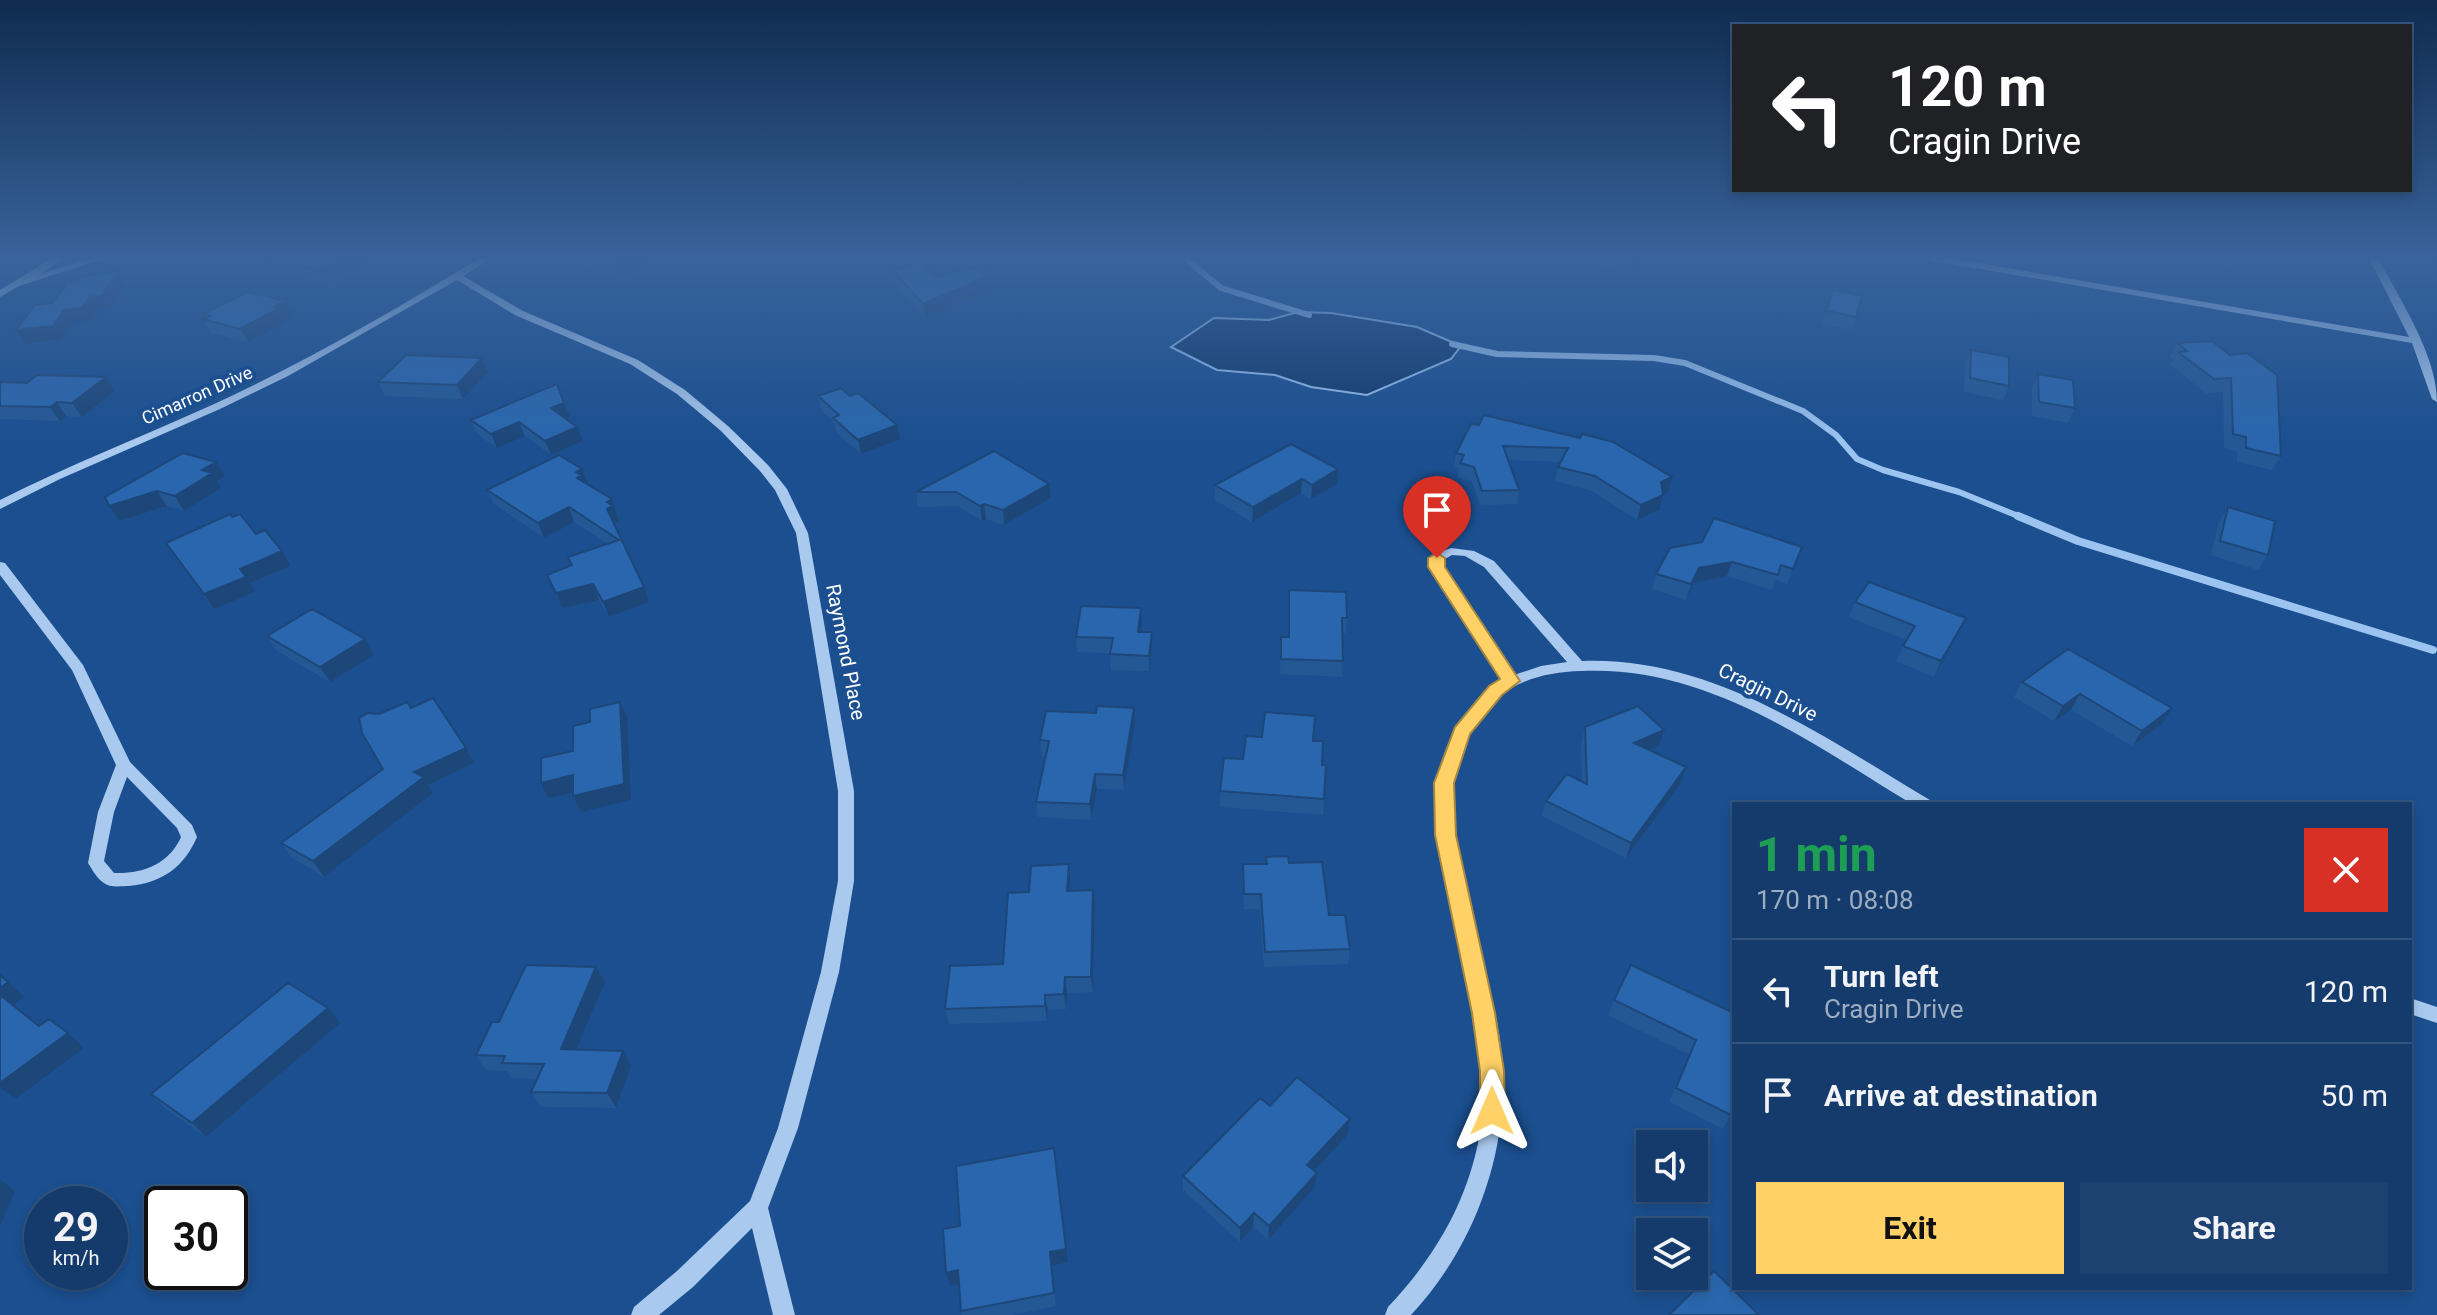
<!DOCTYPE html>
<meta charset="utf-8">
<style>
:root{--surface:#143b6b;--page:#1d4271;--text:#f1f3f6;--muted:#9dadc1;--line:#33557e;--accent:#ffd166}
body{margin:0;font-family:Roboto,sans-serif;background:var(--page);color:var(--text);height:100vh;display:flex;flex-direction:column;font-size:30px;white-space:nowrap}
*{box-sizing:border-box;margin:0}
p{font-size:26px;color:var(--muted)}
.icon{flex:none;width:44px;height:44px;fill:none;stroke:currentColor;stroke-width:2;stroke-linecap:round;stroke-linejoin:round}
.map{position:relative;flex:1;overflow:hidden}
.side{position:absolute;left:1732px;top:802px;width:680px;height:488px;display:flex;flex-direction:column;background:var(--surface);border-radius:0px;box-shadow:0 4px 12px #0003,0 0 0 2px var(--line)}
.side>*{flex:none}
.banner{position:absolute;left:1732px;top:24px;width:680px;height:168px;border-radius:0px;box-shadow:0 4px 12px #0003,0 0 0 2px var(--line);background:#202124;color:#fff;overflow:hidden}
.controls{position:absolute;left:1636px;top:1130px;display:grid;gap:16px}
.controls a{display:grid;place-items:center;width:72px;height:72px;border-radius:0px;background:var(--surface);box-shadow:0 4px 12px #0003,0 0 0 2px var(--line);font-size:40px}
.speed{position:absolute;left:24px;top:1186px;display:flex;gap:16px;font-size:40px;font-weight:700;text-align:center}
.speed>*{display:grid;place-content:center;width:104px;height:104px;border-radius:50%;background:var(--surface);box-shadow:0 4px 12px #0003,0 0 0 2px var(--line);line-height:1}
.speed small{font-size:20px;font-weight:400}
.speed .limit{border:4px solid #111;border-radius:12px;background:#fff;color:#111}
.pin{position:absolute;display:grid;place-items:center;width:68px;height:68px;color:#fff;margin:-82px -34px;border-radius:50% 50% 50% 0;rotate:-45deg;box-shadow:0 0 8px #0007}
.pin .icon{rotate:45deg}
.me{position:absolute;width:88px;margin:-44px;rotate:0deg;stroke-linejoin:round;filter:drop-shadow(0 0 6px #0008)}
.turn{display:flex;align-items:center;gap:28px;height:168px;padding:0 24px;font-size:36px}
.turn .icon{width:104px;height:104px;stroke-width:2.5}
.turn b{display:block;font-size:56px;line-height:68px}
.round{display:grid;place-items:center;flex:none;width:84px;height:84px;border-radius:0px;background:var(--page)}
.head{display:flex;align-items:center;justify-content:space-between;height:136px;padding:0 24px}
h1{font-size:48px;font-weight:700;line-height:60px;color:#1e9e55}
.cta{display:flex;gap:16px;margin-top:auto;padding:16px 24px}
.cta a{flex:1;height:92px;border-radius:0px;background:var(--accent);color:#111;font-size:32px;font-weight:700;line-height:92px;text-align:center}
.cta a+a{background:var(--page);color:var(--text)}
ul{padding:0;list-style:none}
li{display:flex;align-items:center;gap:24px;height:104px;padding:0 24px;border-top:2px solid var(--line)}
li div{flex:1}
li b{display:block;font-size:30px}
li em{font-style:normal}
.map>svg:first-child{display:block}
</style>
<div class="map">
<svg width="2437" height="1315" viewBox="0 0 2437 1315">
<rect width="100%" height="100%" fill="#1b4f8f"/>
<path fill="#123a6d" stroke="#9cc4f0" stroke-width="2" d="M1298 312 1331 313 1417 327 1461 346 1451 359 1367 395 1311 387 1275 375 1217 370 1171 347 1214 318 1269 320Z"/>
<g fill="none" stroke-linecap="round" stroke-linejoin="round">
<path stroke="#9cc4f0" stroke-width="6" d="M1185 258 1221 288 1309 315
M1452 344 1497 354 1654 358 1685 363 1803 411 1836 435 1857 459 1883 470 1959 492 2023 518"/>
<path stroke="#9cc4f0" stroke-width="8" d="M2018 516 2078 541 2433 650"/>
<path fill="#a9c9ee" fill-rule="evenodd" d="M53 258H64L40 274 92 258H106L19 286 0 297V290Z
M480 258H491L463 276 523 311 638 360 685 390 728 426 768 465 787 489 808 533 854 791V881L839 972 798 1128 768 1208 795 1315H773L752 1228 693 1287 659 1315H631L634 1307 677 1271 750 1201 778 1128 821 972 838 881V791L796 533 775 490 760 471 720 430 677 394 630 364 515 315 457 280 288 376 220 409 60 479 0 509V500C69 465 141 437 212 405 304 363 393 311 480 258Z
M1929 258H1949L2409 337 2369 258H2378C2400 300 2437 355 2437 402L2432 399 2412 343 1934 261Z
M1451 548 1474 551 1494 561 1582 661C1712 656 1822 736 1930 800L1932 804H1912C1809 742 1707 665 1581 671 1548 672 1517 679 1492 703 1461 733 1448 776 1451 818 1457 913 1508 1002 1503 1097 1499 1178 1466 1256 1411 1315H1385L1388 1307C1444 1248 1480 1179 1484 1096 1488 1032 1466 966 1451 905 1443 871 1434 837 1435 803 1436 755 1461 705 1503 680L1430 567 1432 555ZM1452 555 1465 556 1484 567 1567 662 1541 666 1514 675 1442 567 1443 560Z
M0 562 5 563 83 665 130 762 192 825 197 837C184 867 162 883 129 886 121 886 110 888 104 883 97 879 92 869 88 863L98 812 116 765 72 670 0 575ZM127 777 177 828 181 837C169 864 143 874 114 873L104 861 114 812Z
M2410 998 2437 1007V1023L2410 1014Z"/>
</g>
<path fill="#245895" d="M278 258H369L326 282 276 275 269 262Z
M585 258H650L620 276 588 269Z
M1602 258H1639L1629 274 1600 268Z
M2217 258H2279L2272 271H2229Z
M892 270 935 277 987 291 925 317 894 283Z
M1833 290 1856 317 1851 330 1822 324Z
M203 314 292 315 285 318 287 322 248 342 211 333 203 319 205 318Z
M2212 341 2281 456 2272 470 2237 462V452L2224 448 2223 392 2206 393 2170 365 2173 360 2170 357 2177 343Z
M1971 350 2009 386 2003 400 1964 392 1965 363Z
M482 358 488 372 463 399 385 396 378 382Z
M2038 374 2075 408 2068 423 2032 416V388Z
M0 382 115 391 82 417 66 416 60 421 0 419Z
M818 396H850L900 439 861 454 836 432 834 422 821 410Z
M570 417 566 419 583 441 551 455 525 436 497 448 477 434 471 420Z
M1479 425 1580 438 1668 492 1662 494 1659 510 1637 520 1592 491 1555 481 1558 467 1561 462 1509 460 1519 490 1517 504 1480 505 1472 481 1458 478 1459 468 1454 467 1456 453Z
M994 451 1051 498 1004 525 986 519 982 521 958 506 918 507 916 492Z
M1338 469 1337 484 1311 499 1301 493 1252 522 1215 500V485Z
M225 476 217 481 221 488 184 511 167 506 119 521 109 506 105 497Z
M587 483 617 514 619 521 614 523 649 602 609 617 599 600 562 608 547 575 571 565 568 557 608 544 574 522 544 538 494 504 487 490Z
M2228 507 2268 555 2258 570 2211 555 2219 522Z
M232 517 282 551 291 566 250 583 255 592 214 609 166 543Z
M1802 547 1787 584 1776 580 1772 590 1727 576 1694 583 1686 600 1652 589 1656 574Z
M1346 592 1347 618 1346 633H1342L1343 661 1342 677 1280 674 1281 637H1288Z
M1855 602 1966 618 1934 677 1896 661 1906 640 1849 617Z
M1142 623 1140 632H1152V648L1149 671 1111 670 1110 653 1077 652 1076 637Z
M267 636 374 655 330 682 277 651Z
M2068 649 2162 724 2132 746 2071 710 2054 721 2014 697 2022 682Z
M411 708 466 748 474 763 428 785 433 793 324 877 292 858 281 843 383 769Z
M1135 723 1124 790 1097 789 1091 820 1038 817 1036 802 1046 756H1042L1040 740Z
M1585 727 1659 746 1649 750 1681 783 1626 858 1542 816 1546 801 1582 782 1581 743Z
M1262 737 1314 741 1322 765H1326L1323 815 1220 807V791L1243 759Z
M1266 857 1289 863 1329 915 1350 949 1348 964 1264 967 1260 909H1244L1242 880 1243 864H1266Z
M1069 864 1070 880V890L1095 905 1093 992 1067 993 1066 1009 1048 1010 1047 1021 949 1024 945 1009 1003 964Z
M605 982 576 1050 631 1066 616 1108 541 1107 531 1092 537 1079 512 1078 507 1071 486 1070 476 1055 499 1022Z
M1614 1000 1734 1013 1731 1115 1723 1129 1669 1102 1690 1055 1608 1015Z
M340 1023 206 1137 166 1109 151 1094Z
M1270 1106 1348 1134 1314 1171 1317 1173 1315 1187 1268 1240 1253 1227 1240 1242 1183 1190V1176Z
M1056 1162 1068 1262 1052 1266 1056 1306 1011 1315H962L959 1284 950 1286 946 1273 960 1226Z"/>
<path fill="#1d4779" d="M341 258H369L326 282 320 269Z
M625 258H650L620 276 616 263Z
M1633 258H1639L1629 274 1632 261Z
M119 271 126 284 110 309 98 310 91 322 72 324 62 339 25 344 16 330 64 310 90 297Z
M986 277 987 291 925 317 923 304Z
M286 301 292 315 285 318 287 322 248 342 240 329 274 307Z
M482 358 488 372 463 399 457 385Z
M106 377 115 391 82 417 72 403Z
M57 402 66 416 60 421 50 407Z
M564 403 570 417 556 423 551 408Z
M519 422 525 436 497 448 491 434Z
M897 425 900 439 861 454 858 440Z
M577 427 583 441 551 455 545 441Z
M216 462 225 476 217 481 221 488 184 511 175 496 202 470Z
M582 469 587 483 585 484 577 478 576 472Z
M1338 469 1337 484 1311 499 1312 485Z
M1672 477 1668 492 1658 497 1661 482Z
M1302 479 1301 493 1252 522 1253 507Z
M1049 484 1051 498 1004 525 1003 510Z
M157 491 167 506 119 521 109 506Z
M1663 495 1659 510 1637 520 1641 505Z
M612 499 619 521 612 524 607 509V502Z
M984 504 986 519 982 521 980 506Z
M569 507 574 522 544 538 538 523Z
M282 551 291 566 250 583 255 592 214 609 204 594 240 569Z
M1732 562 1727 576 1694 583 1686 600 1691 584 1699 568Z
M593 584 599 600 562 608 556 593Z
M644 587 649 602 609 617 603 602Z
M1141 608 1142 623 1139 647 1138 632Z
M1966 618 1958 633 1934 677 1941 661Z
M1152 632V648L1149 671V656Z
M365 639 374 655 330 682 320 667Z
M2080 694 2071 710 2054 721 2063 706Z
M620 702 627 717 631 800 581 812 573 796Z
M1134 708 1135 723 1124 790 1123 775Z
M2172 708 2162 724 2132 746 2142 731Z
M1664 730 1659 746 1629 759 1634 743Z
M466 748 474 763 428 785 433 793 324 877 313 861 414 772Z
M1686 767 1681 783 1626 858 1631 843Z
M1095 774 1097 789 1091 820 1090 804Z
M573 775 580 791 548 798 541 783Z
M1069 864 1070 880 1069 906 1067 891Z
M1093 890 1095 905 1093 992 1091 977Z
M596 967 605 982 570 1064 561 1049Z
M1065 977 1067 993 1066 1009 1064 994Z
M8 982 24 997 11 1006 0 996V988Z
M1045 995 1048 1010 1047 1021 1045 1006Z
M328 1008 340 1023 206 1137 192 1123Z
M68 1033 84 1048 15 1099 0 1087V1083Z
M623 1051 631 1066 616 1108 607 1093Z
M1350 1119 1348 1134 1306 1180 1307 1165Z
M1054 1148 1068 1262 1052 1266 1056 1306 1050 1252Z
M1317 1173 1315 1187 1268 1240 1269 1226Z
M0 1179 15 1191 0 1226Z
M1254 1213 1253 1227 1240 1242V1228Z
M958 1270 962 1284 950 1286 946 1273Z"/>
<path fill="#2a66ad" stroke="#1d4779" stroke-width="2" d="M278 258H341L320 269 269 262Z
M591 258H625L616 263Z
M1618 258H1633L1632 261Z
M922 263 935 277 982 266 986 277 923 304 892 270Z
M119 271 102 295 90 297 82 308 64 310 53 326 16 330 35 305 53 303 67 283 77 282 82 276Z
M1833 290 1862 296 1856 317 1827 311Z
M248 292 286 301 274 307 280 308 240 329 203 319 210 316 203 314Z
M2212 341 2230 355 2247 353 2277 375 2281 456 2246 448V437L2233 434 2231 378 2214 379 2178 352 2187 351 2177 343Z
M1971 350 2009 357V386L1970 378Z
M406 355 482 358 457 385 378 382Z
M2038 374 2073 380 2075 408 2039 402Z
M37 375 106 377 72 403 57 402 50 407 0 406V382L27 383Z
M557 384 564 403 551 408 577 427 545 441 519 422 491 434 471 420Z
M841 388 850 396 858 393 897 425 858 440 833 418 839 415 818 396Z
M1484 415 1580 438 1582 434 1613 442 1672 477 1661 482 1663 495 1641 505 1595 476 1558 467 1568 448 1503 446 1519 490 1482 491 1474 467 1460 463 1464 455 1456 453 1471 424 1479 425Z
M1291 444 1338 469 1312 485 1302 479 1253 507 1215 485Z
M994 451 1049 484 1003 510 984 504 980 506 956 492H916Z
M183 453 216 462 202 470 212 473 175 496 157 491 109 506 105 497Z
M559 455 582 469 576 472 582 475 577 478 612 499 607 502 613 506 607 509 644 587 603 602 593 584 556 593 547 575 572 565 568 557 619 540 569 507 538 523 487 490Z
M2228 507 2275 521 2268 555 2220 541Z
M230 514 232 517 240 514 256 534 265 530 282 551 240 569 246 577 204 594 166 543Z
M1714 518 1802 547 1793 569 1781 565 1778 575 1732 562 1699 568 1691 584 1656 574 1670 548 1702 542Z
M1869 582 1966 618 1941 661 1903 646 1915 626 1855 602Z
M1289 590 1346 592 1347 618H1342L1343 661 1281 659V637H1289Z
M1081 606 1141 608 1138 632H1152L1149 656 1110 654 1113 638 1076 637Z
M312 609 365 639 320 667 267 636Z
M2068 649 2172 708 2142 731 2080 694 2063 706 2022 682Z
M433 698 466 748 414 772 424 777 313 861 281 843 383 769 362 733 359 718 368 713 379 714 407 702 411 708Z
M620 702 624 784 573 796V775L541 783V758L573 751V726L590 722V709Z
M1097 706 1134 708 1123 775 1095 774 1090 804 1036 802 1049 741 1040 740 1046 711 1096 713Z
M1638 706 1664 730 1634 743 1686 767 1631 843 1546 801 1567 774 1587 784 1585 727Z
M1265 712 1315 716 1313 741H1323L1322 765H1326L1324 799 1220 791 1224 758 1243 759 1246 736 1262 737Z
M1288 856 1289 863 1322 862 1329 915H1345L1350 949 1265 952 1261 894H1244L1243 864H1267L1266 857Z
M1069 864 1067 891 1093 890 1091 977H1065L1064 994 1045 995V1006L945 1009 950 966 1003 964 1008 893 1029 892 1031 866Z
M526 965 596 967 561 1049 623 1051 607 1093 531 1092 544 1064 502 1063 505 1056 476 1055 492 1022H499Z
M1631 965 1734 1013V1106L1731 1115 1676 1088 1696 1040 1614 1000Z
M0 975 8 982 0 988Z
M288 983 328 1008 192 1123 151 1094Z
M0 995 39 1026 49 1019 68 1033 0 1083Z
M1297 1077 1350 1119 1307 1165 1317 1173 1269 1226 1254 1213 1240 1228 1183 1176 1260 1098 1270 1106Z
M1054 1148 1066 1249 1050 1252 1054 1293 961 1311 958 1270 946 1273 943 1229 960 1226 956 1166Z
M1714 1271 1759 1315H1669Z"/>
<linearGradient id="sky" x2="0" y2="1"><stop stop-color="#0f2b4f"/><stop offset="0.58" stop-color="#39639b"/><stop offset="1" stop-color="#39639b" stop-opacity="0"/></linearGradient>
<rect width="2437" height="442" fill="url(#sky)"/>
<path fill="#ffd166" stroke="#a68842" stroke-width="2" d="M1437 553 1445 558V567L1520 681 1502 695 1470 734 1454 783 1456 835 1495 1013 1504 1071 1505 1111 1501 1119 1492 1122 1483 1119 1480 1111V1071L1472 1013 1435 835 1434 783 1455 727 1489 686 1500 679 1428 567V558Z"/>
<g text-anchor="middle" dominant-baseline="central" stroke-width="8" stroke-linejoin="round" paint-order="stroke">
<g font-size="18" fill="#fff" stroke="#1b4f8f">
<text transform="translate(197 395) rotate(-24)">Cimarron Drive</text>
</g>
<g font-size="20" fill="#fff" stroke="#1b4f8f">
<text transform="translate(846 652) rotate(79)">Raymond Place</text>
<text transform="translate(1768 692) rotate(26)">Cragin Drive</text>
</g>
</g>
</svg>
<div class="controls">
<a><svg class="icon" aria-label="sound" viewBox="0 0 24 24"><path d="M4 9h4l5-4v14l-5-4H4zM17 9q2 3 0 6"/></svg></a>
<a><svg class="icon" aria-label="layers" viewBox="0 0 24 24"><path d="M12 4l9 5-9 5-9-5zM3 14l9 5 9-5"/></svg></a>
</div>
<div class="speed"><div>29<small>km/h</small></div><div class="limit">30</div></div>
<div class="pin" style="left:1437px;top:558px;background:#d93025"><svg class="icon" aria-label="arrive" viewBox="0 0 24 24"><path d="M6 21V4h12l-3 4 3 4H6"/></svg></div>
<svg class="me" style="left:1492px;top:1111px" viewBox="-20 -20 40 40"><path d="M0-17L14 15 0 8-14 15z" fill="#ffd166" stroke="#fff" stroke-width="4"/></svg>
<div class="banner">
<div class="turn"><svg class="icon" aria-label="left" viewBox="0 0 24 24"><path d="M17 20v-9H6M10 6l-5 5 5 5"/></svg><div><b>120 m</b>Cragin Drive</div></div>
</div>
<section class="side">
<div class="head"><div><h1>1 min</h1><p>170 m · 08:08</p></div><a class="round" style="background:#d93025;color:#fff"><svg class="icon" aria-label="close" viewBox="0 0 24 24"><path d="M6 6l12 12M18 6L6 18"/></svg></a></div>
<ul>
<li><svg class="icon" aria-label="left" viewBox="0 0 24 24"><path d="M17 20v-9H6M10 6l-5 5 5 5"/></svg><div><b>Turn left</b><p>Cragin Drive</p></div><em>120 m</em></li>
<li><svg class="icon" aria-label="arrive" viewBox="0 0 24 24"><path d="M6 21V4h12l-3 4 3 4H6"/></svg><div><b>Arrive at destination</b></div><em>50 m</em></li>
</ul>
<div class="cta"><a>Exit</a><a>Share</a></div>
</section>
</div>
